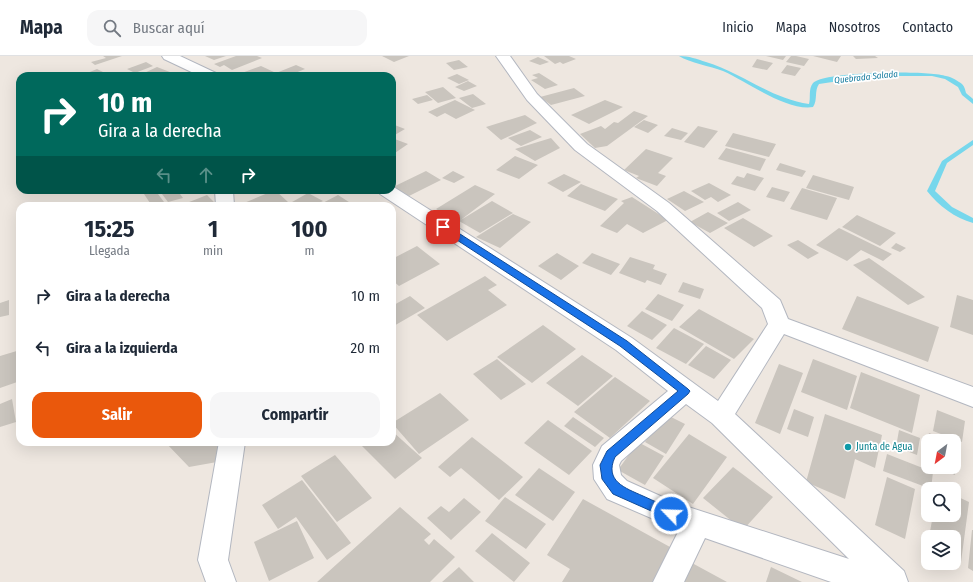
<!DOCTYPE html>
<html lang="es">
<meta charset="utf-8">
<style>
:root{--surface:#fff;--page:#f6f6f7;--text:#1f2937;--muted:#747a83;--line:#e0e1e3;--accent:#ea580c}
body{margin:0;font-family:"Fira Sans Condensed",sans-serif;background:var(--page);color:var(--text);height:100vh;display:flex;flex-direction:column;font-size:15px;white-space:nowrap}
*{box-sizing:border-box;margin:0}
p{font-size:13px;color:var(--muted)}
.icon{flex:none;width:22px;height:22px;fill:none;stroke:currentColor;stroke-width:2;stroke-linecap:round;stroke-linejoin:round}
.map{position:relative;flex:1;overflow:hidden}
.side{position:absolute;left:16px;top:146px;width:380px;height:244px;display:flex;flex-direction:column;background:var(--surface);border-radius:12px;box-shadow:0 4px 16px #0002}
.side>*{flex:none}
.top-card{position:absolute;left:16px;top:16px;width:380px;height:122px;border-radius:12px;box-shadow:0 4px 16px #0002;background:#00695c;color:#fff;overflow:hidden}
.needle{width:26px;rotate:212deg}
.fabs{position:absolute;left:921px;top:378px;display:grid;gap:8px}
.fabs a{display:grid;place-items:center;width:40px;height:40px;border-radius:8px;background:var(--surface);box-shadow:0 4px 16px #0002;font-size:20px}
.pin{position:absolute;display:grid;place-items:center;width:34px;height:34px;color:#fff;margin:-17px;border-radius:8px;box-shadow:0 2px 6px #0006}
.me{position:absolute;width:44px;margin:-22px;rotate:294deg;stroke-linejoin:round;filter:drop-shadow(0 0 3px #0008)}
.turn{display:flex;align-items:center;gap:14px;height:84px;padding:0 16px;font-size:18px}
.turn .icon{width:52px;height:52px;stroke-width:2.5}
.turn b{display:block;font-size:28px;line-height:34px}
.lanes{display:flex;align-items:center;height:38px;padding:0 16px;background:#0003;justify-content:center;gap:20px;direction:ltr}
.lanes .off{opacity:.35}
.eta{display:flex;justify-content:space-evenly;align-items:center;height:68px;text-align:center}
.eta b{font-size:24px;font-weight:700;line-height:28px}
.cta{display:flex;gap:8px;margin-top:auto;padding:8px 16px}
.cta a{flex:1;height:46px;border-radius:12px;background:var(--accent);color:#fff;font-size:16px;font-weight:700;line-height:46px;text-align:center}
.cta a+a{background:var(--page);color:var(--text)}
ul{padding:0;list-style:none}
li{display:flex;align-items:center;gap:12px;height:52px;padding:0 16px}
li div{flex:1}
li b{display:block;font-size:15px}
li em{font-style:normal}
header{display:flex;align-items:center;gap:24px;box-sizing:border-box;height:56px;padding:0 20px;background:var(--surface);border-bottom:1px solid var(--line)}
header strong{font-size:19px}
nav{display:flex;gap:22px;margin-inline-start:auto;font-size:14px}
.search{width:280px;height:36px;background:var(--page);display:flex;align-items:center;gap:10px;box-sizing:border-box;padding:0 14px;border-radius:12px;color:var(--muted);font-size:15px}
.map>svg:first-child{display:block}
</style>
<header>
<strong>Mapa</strong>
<div class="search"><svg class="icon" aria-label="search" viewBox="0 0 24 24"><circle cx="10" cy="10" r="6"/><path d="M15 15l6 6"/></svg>Buscar aquí</div>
<nav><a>Inicio</a><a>Mapa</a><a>Nosotros</a><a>Contacto</a></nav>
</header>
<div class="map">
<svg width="973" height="526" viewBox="0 0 973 526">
<rect width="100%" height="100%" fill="#eee7e0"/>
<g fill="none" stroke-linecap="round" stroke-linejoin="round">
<path fill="#77d7ec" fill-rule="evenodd" d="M679 0C689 0 697 3 706 6 742 17 772 43 809 48 811 42 808 33 813 27 824 15 930 14 946 20 952 21 958 25 962 28 965 31 965 34 966 37 968 39 971 41 973 43V48L962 39 958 31 945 23 932 20H899L859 22 819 28C814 35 818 44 813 51 786 55 748 26 723 15 710 10 690 7 679 0Z
M973 84V89L947 107 935 135 952 151 973 162V167C955 162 939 150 927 135L942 105Z"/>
</g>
<path fill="#cac5be" d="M103 0H122L95 9 91 6 106 2Z
M205 0H226L214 4Z
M236 0H257L262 2 232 14 224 9 220 11 214 8Z
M382 0H409L394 6Z
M544 0H569L576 3 563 8 560 6 555 8Z
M766 0H786L783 4Z
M791 0H796L809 3 804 10 786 6Z
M813 0H841L837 6Z
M853 0H875L878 2 856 3Z
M538 1 549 6 540 9 529 5Z
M757 3 773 7 767 14 752 11Z
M459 4 468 11 454 14 446 7Z
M146 6 153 10 135 17 127 13Z
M296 9 305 13 288 20H243L239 18 261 10 276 17Z
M787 9 801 12 795 20 781 17Z
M157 11 175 18 170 20 140 19Z
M97 13 109 19 80 20Z
M539 17 558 29 545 33 531 24 538 22 532 19Z
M457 18 469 24 459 28 447 22Z
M468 25 477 30 464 35 455 31Z
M443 31 456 42 438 47 425 36Z
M574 32 585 40 551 49 540 41Z
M473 38 486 48 472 52 459 42Z
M427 39 433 44 418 48 412 43Z
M455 44 475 54 456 63 445 57 437 61 428 56Z
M605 44 623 51 589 68 571 59Z
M634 55 648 60 607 90 595 92 580 78 601 70 605 73 614 66 618 67Z
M525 59 537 67 501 84 486 71Z
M644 64 658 69 648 77 634 71Z
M392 68 405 73 393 80Z
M698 70 718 75 704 92 684 86Z
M672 72 688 77 681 84 664 80Z
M530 74 542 81 521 90 508 82Z
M733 77 776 88 769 101 725 90Z
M392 82 408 88 392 99Z
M551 82 560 92 535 105 515 93Z
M726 92 766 103 760 115 718 103Z
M646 93 673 102 658 117 666 120 657 130 636 122 639 120 624 114Z
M515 100 538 109 519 123 496 114Z
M780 107 806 115 802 121 776 114Z
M426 115 441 124 409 140 393 131Z
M453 115 465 121 454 127 442 122Z
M747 117 764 122 755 135 731 128 737 120 744 122Z
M564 118 581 126 563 136 547 127Z
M813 119 854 131 849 144 806 132Z
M709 127 731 139 718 146 711 141 705 144 691 135Z
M581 128 618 143 605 155 567 140Z
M475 129 495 138 458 166 436 153Z
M772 131 790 136 784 146 766 141Z
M802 132 837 142 827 164 790 153Z
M155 134 167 150H152L144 138Z
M159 134H177L183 142 168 146Z
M275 134 288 146 279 150H237Z
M684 135 704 146 685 155 667 143Z
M308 137 323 145 313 150H285Z
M207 139 218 150H179Z
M338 139 352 148 347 150H317Z
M632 141 668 164 643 177 627 168 617 177 600 170 624 147 621 145Z
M492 145 513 157 480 177 459 165Z
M738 146 751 154 729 165 717 157Z
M708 156 728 167 710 177 690 166Z
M513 158 531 166 500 192 476 181Z
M857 159 896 177 880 190 842 171Z
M743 162 773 180 754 191 724 172Z
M839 172 892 198 883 205 861 194 847 205 816 189Z
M798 184 819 197 808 203 787 189Z
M896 187 906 192 900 196 891 192Z
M417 190 440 208 399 230 392 224V203Z
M557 197 579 210 561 224 538 210Z
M592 197 620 208 611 219 582 207Z
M630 201 655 209 653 213 667 218 661 229 647 224 645 227 619 217Z
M869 202 925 241 908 249 853 209Z
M485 220 497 229 488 234 507 249 447 285 417 259Z
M683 226 704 233 700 243 678 236Z
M658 238 684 249 672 265 645 253Z
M957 239 973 244V279L950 271Z
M410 240 425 252 392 271V250Z
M857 240 939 271 928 306 842 273Z
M9 244V259L0 261V247Z
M699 253 754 283 734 303 679 271Z
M642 255 667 269 652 284 627 270Z
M543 269 576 293 532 327 497 301Z
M674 272 704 288 686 308 656 292Z
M706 290 731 304 714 323 688 309Z
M20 294V325L0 332V300Z
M582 299 613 320 578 350 546 327Z
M497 303 526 328 501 344 473 318Z
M813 303 857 320 847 354 801 336Z
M779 308 803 317 780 378 755 367Z
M861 316 920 339 912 377 850 352Z
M615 321 650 345 610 382 574 356Z
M440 337 469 364 419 398 392 367Z
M12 343 16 366 0 371V348Z
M794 353 814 361 808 381 787 373Z
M937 354 965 365 962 386 933 375Z
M665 358 685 368 666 398 645 386Z
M825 358 882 379 875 412 855 403 845 443 806 426Z
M573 361 604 382 595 391 564 370Z
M548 364 592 395 569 419 524 387Z
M899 374 920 382 917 399 896 391Z
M392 375 422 402 395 423 360 388 363 386H392Z
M929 377 949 385H928V408L922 406Z
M689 378 727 401 693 448 653 422Z
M472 381 523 421 499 444 461 412 450 421 438 411Z
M165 386H218L217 406 189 411Z
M638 386 664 400 645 429 618 414Z
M954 387 960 389 955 419 934 411H954Z
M887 398 933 416 931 433 883 415Z
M335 399 372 442 337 466 301 420Z
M733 411 773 441 743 474 703 442Z
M539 412 575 436 553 465 515 439Z
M887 421 915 433 905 483 875 469Z
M302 424 351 487 327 504 296 461 278 473 262 449Z
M954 439 969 446 961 506 954 503V481H929L933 459H954Z
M505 441 546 468 526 493 485 465Z
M464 442 481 456 451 484 427 462 441 450 449 456Z
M583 443 670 491 652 526H562L570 513 547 499Z
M400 451 431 478 424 484 429 489 434 483 455 501 430 526H317Z
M297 465 314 502 269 525 254 486Z
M972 474H973V515L968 512Z
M492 477 530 507 514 526 475 495Z
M692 507 727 526H683Z
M459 511 474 526H442Z
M771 511 802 526H766Z"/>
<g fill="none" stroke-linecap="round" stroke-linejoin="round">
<g stroke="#b3b7c0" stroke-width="2">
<path id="minor" d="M162 0H180L216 17 218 20H200L164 3Z
M496 0H510L537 38 587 88 669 147 780 244 788 263 973 331V351L784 278 735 358 904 515 908 526H831L705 482 684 526H653L679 474 607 443 594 423 593 409 602 390 668 335 616 294 380 138 377 134H392V130L632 282 718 345 768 268 762 252 657 155 575 94 527 44ZM686 348 712 367 849 503 676 447 627 425 621 419 619 409 621 405Z
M215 134H233L234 150H216Z
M219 386H245L228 504 236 526H206L198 504Z"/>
</g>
<use href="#minor" fill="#fff" fill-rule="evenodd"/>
</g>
<path fill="#1a73e8" stroke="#114b97" d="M440 169H446L627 285 688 333 690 335 688 338 615 401C604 425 625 432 643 440 654 445 665 450 675 454L677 458 675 462 671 464 667 462 613 438 602 423 600 409 607 395 678 335 620 290 440 173Z"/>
<circle fill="#0f9aa8" stroke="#fff" stroke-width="1.5" cx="848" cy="391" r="4"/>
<g text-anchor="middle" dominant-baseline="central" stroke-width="3.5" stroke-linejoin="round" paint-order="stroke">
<g font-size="9" font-style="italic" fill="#11799d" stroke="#fff">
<text transform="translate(866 21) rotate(-6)">Quebrada Salada</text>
</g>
<g font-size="10" fill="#0d838f" stroke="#fff" text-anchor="start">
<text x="856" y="391">Junta de Agua</text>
</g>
</g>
</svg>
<div class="fabs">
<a><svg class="needle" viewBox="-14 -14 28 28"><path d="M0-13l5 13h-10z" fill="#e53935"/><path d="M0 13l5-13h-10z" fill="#747a83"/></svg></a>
<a><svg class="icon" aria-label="search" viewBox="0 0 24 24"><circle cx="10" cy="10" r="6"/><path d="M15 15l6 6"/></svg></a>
<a><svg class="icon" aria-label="layers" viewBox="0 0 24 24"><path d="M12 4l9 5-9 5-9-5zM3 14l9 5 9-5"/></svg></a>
</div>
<div class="pin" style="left:443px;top:171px;background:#d93025"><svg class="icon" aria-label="arrive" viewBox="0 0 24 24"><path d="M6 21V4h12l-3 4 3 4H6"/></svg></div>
<svg class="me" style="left:671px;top:458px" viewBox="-20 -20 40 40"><circle r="17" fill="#1a73e8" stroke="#fff" stroke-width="3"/><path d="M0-11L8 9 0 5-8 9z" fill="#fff"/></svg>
<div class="top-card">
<div class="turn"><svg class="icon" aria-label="right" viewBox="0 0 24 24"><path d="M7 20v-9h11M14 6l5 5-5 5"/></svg><div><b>10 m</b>Gira a la derecha</div></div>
<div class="lanes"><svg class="icon off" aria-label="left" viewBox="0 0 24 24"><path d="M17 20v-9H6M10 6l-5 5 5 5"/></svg><svg class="icon off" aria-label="ahead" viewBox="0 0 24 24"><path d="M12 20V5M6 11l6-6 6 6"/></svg><svg class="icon" aria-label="right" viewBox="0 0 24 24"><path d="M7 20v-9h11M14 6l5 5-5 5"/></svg></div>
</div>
<section class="side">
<div class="eta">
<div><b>15:25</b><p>Llegada</p></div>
<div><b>1</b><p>min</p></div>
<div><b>100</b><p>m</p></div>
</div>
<ul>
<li><svg class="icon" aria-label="right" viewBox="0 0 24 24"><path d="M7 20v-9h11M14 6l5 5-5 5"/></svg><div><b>Gira a la derecha</b></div><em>10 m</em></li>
<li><svg class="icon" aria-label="left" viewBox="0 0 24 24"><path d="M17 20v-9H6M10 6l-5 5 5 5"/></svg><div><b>Gira a la izquierda</b></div><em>20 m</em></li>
</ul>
<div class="cta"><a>Salir</a><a>Compartir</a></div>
</section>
</div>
